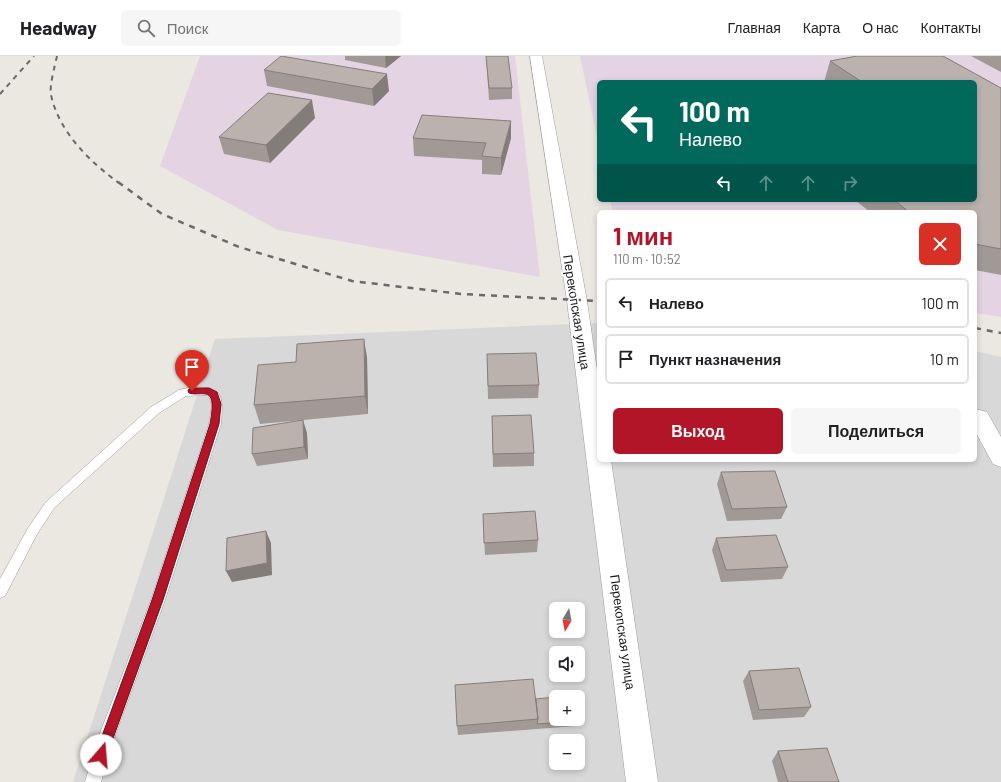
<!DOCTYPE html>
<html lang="ru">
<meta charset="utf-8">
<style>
:root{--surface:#fff;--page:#f6f6f6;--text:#202124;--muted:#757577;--line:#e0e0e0;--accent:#b21428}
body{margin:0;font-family:Barlow,sans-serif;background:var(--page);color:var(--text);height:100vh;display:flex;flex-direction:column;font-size:15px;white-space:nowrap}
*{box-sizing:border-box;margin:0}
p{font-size:13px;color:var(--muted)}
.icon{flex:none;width:22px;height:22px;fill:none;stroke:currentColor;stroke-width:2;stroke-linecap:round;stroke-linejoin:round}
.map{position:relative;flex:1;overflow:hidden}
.sheet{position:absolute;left:597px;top:154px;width:380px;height:252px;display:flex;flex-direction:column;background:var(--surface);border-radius:6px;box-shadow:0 2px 6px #0003}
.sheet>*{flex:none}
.guide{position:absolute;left:597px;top:24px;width:380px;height:122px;border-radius:6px;box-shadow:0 2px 6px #0003;background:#00695c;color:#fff;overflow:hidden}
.needle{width:26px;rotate:190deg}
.buttons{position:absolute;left:549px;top:546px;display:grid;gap:8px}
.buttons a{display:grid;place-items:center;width:36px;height:36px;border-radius:6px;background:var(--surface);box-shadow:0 2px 6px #0003;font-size:20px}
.pin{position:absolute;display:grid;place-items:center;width:34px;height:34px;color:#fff;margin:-41px -17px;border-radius:50% 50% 50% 0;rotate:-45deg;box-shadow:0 0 4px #0007}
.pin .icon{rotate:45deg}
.me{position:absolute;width:44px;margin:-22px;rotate:18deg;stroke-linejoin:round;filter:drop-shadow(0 0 3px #0008)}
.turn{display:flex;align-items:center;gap:14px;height:84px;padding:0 16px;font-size:18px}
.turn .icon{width:52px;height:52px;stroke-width:2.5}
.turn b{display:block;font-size:28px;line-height:34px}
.lanes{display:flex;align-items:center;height:38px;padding:0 16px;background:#0003;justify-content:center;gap:20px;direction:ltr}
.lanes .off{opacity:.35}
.round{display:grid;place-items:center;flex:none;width:42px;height:42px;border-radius:6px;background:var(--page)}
.summary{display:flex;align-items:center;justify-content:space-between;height:68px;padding:0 16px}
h1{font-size:24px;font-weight:700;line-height:30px;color:var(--accent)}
.button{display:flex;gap:8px;margin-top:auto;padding:8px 16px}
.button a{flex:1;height:46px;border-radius:6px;background:var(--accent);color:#fff;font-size:16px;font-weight:700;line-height:46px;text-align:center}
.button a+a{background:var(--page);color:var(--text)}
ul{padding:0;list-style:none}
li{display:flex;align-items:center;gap:12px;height:50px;margin:0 8px 6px;padding:0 8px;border:2px solid var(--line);border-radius:6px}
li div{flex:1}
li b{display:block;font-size:15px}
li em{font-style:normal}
header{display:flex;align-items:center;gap:24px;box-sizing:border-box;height:56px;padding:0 20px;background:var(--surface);border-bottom:1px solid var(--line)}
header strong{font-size:19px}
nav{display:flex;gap:22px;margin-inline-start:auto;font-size:14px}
.search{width:280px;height:36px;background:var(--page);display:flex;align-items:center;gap:10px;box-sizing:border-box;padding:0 14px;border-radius:6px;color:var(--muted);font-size:15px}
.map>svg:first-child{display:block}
</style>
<header>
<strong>Headway</strong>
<div class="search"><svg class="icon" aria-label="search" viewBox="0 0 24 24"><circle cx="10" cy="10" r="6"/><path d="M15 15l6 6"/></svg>Поиск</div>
<nav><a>Главная</a><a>Карта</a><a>О нас</a><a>Контакты</a></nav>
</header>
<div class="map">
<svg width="1001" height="726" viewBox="0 0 1001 726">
<rect width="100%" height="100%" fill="#ebe7e1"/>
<path fill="#d9d8d8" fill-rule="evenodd" d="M599 267V404H975V295L1001 301V726H73L215 283ZM556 553H578V575H556ZM556 597H578V619H556ZM556 641H578V663H556ZM556 685H578V707H556Z"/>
<path fill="#e4d4e3" d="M200 0H515L540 221 278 174 160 110Z
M580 0H1001V261L975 257V156H613L610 144H975V26H599V90Z"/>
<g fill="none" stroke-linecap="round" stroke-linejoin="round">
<g stroke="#9c9c9c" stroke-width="1">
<path id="service" d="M192 331C224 331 223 339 221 368L165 544 113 685 101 726H85L97 685 151 544 209 368C210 359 215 345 207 339L186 340 159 357 54 452 36 480 5 540 0 542V523L28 472 46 446 151 351 179 334Z"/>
</g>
<g stroke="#9c9c9c" stroke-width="1">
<path id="minor" d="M530 0H542L587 245 599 328V404H611L658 726H626L567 245Z
M979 354 987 356 1001 381V411L993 408 975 375V355Z"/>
</g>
<use href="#service" fill="#fff" fill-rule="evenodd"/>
<use href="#minor" fill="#fff" fill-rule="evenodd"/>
<path stroke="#696969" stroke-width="2" stroke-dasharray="5 5" stroke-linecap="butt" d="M57 0C55 9 49 31 51 39 59 76 90 106 119 127
M0 38 34 0"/>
<path stroke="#696969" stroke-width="2.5" stroke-dasharray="6 6" stroke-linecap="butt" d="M118 126 162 158 239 191 352 225 461 238 599 245
M975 272 1001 277"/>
</g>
<path fill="#a19996" d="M345 0H401L386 12 345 4Z
M486 0 512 32V43L489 44Z
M857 0H943L1001 32V219L975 214V156H870L855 144H975V26H824L830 5Z
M971 0H1001V16Z
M264 14 389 35 374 50 267 30Z
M315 62 270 107 224 98 219 81Z
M511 65V82L501 119 482 118V104L414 100 413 82Z
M487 298 539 329 538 342 488 343Z
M367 301 368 358 260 368 254 349Z
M492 360 534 397V410L493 411Z
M307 377 308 403 257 410 252 398Z
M721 416 787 451 781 463 727 465 717 428Z
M483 458 538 484 537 496 485 499Z
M716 482 788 511 782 523 721 526 712 494Z
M749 615 811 651 804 661 753 664 743 625Z
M536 643 576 665 575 670 458 679 457 670Z
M778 695 839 726H778L772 705Z"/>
<path fill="#837d7a" d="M385 0H401L386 12Z
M387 18 389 35 374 50 372 33Z
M312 44 315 62 270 107 266 89Z
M511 65V82L501 119V102Z
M364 283 367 301 368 358 365 340Z
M303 364 307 377 308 403 304 391Z
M266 475 271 487 272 519 232 526 226 515Z"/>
<path fill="#bbb2ae" stroke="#837d7a" d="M281 0 387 18 372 33 264 14Z
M486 0H508L512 32H489Z
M857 0H943L1001 32V193L975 188V156H909L894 144H975V26H862L830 5Z
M268 37 312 44 266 89 219 81Z
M422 59 511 65 501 102 482 100 486 87 413 82Z
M364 283 365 340 254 349 258 309 296 306 297 288Z
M536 297 539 329 488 330 487 298Z
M531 359 534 397 493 398 492 360Z
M303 364 304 391 252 398 253 372Z
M775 415 787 451 732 453 721 416Z
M535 455 538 484 484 487 483 458Z
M266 475 267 507 226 515 227 482Z
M776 479 788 511 726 514 716 482Z
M799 612 811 651 759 654 749 615Z
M533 623 538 663 457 670 455 629Z
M572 640V641H559Z
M556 641V663H576V665L537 668 538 663 536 643Z
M827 692 839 726H788L778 695Z"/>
<path fill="#b21428" stroke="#740d1a" d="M192 332H209L217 336 221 348 219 368 163 544 107 699 106 703 101 705 97 703 95 699 152 544 210 368C211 361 216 340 206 338 200 337 195 339 189 337L188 335 189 333Z"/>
<g text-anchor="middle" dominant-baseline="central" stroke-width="3.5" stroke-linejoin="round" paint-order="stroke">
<g font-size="13" fill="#1b1b1b" stroke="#fff">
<text transform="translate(577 256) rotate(81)">Перекопская улица</text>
<text transform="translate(623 576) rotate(82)">Перекопская улица</text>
</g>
</g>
</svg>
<div class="buttons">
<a><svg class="needle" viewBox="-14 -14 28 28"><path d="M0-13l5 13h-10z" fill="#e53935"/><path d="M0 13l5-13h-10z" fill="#757577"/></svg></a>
<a><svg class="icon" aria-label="sound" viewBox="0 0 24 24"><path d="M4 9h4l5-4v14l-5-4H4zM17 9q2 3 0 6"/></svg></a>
<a>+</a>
<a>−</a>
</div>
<div class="pin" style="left:192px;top:335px;background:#d93025"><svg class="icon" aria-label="arrive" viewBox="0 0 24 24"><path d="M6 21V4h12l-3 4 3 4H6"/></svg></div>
<svg class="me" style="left:101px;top:699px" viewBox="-20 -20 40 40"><circle r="19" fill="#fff"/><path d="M0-13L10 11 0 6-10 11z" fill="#b21428"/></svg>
<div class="guide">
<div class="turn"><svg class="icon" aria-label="left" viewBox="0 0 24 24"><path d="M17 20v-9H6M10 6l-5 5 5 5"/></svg><div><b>100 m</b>Налево</div></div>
<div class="lanes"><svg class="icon" aria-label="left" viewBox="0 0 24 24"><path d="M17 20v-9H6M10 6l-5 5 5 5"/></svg><svg class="icon off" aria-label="ahead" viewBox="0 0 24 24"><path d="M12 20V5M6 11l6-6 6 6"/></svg><svg class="icon off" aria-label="ahead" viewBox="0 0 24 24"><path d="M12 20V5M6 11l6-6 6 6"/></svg><svg class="icon off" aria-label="right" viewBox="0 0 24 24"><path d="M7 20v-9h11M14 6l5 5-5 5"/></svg></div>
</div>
<section class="sheet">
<div class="summary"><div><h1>1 мин</h1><p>110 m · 10:52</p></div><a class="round" style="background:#d93025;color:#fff"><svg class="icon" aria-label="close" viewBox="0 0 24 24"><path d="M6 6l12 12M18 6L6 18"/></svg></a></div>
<ul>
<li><svg class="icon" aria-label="left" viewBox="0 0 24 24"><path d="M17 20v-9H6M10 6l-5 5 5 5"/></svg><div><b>Налево</b></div><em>100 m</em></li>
<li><svg class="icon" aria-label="arrive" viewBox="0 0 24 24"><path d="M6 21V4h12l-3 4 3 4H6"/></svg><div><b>Пункт назначения</b></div><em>10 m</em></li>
</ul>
<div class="button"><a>Выход</a><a>Поделиться</a></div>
</section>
</div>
